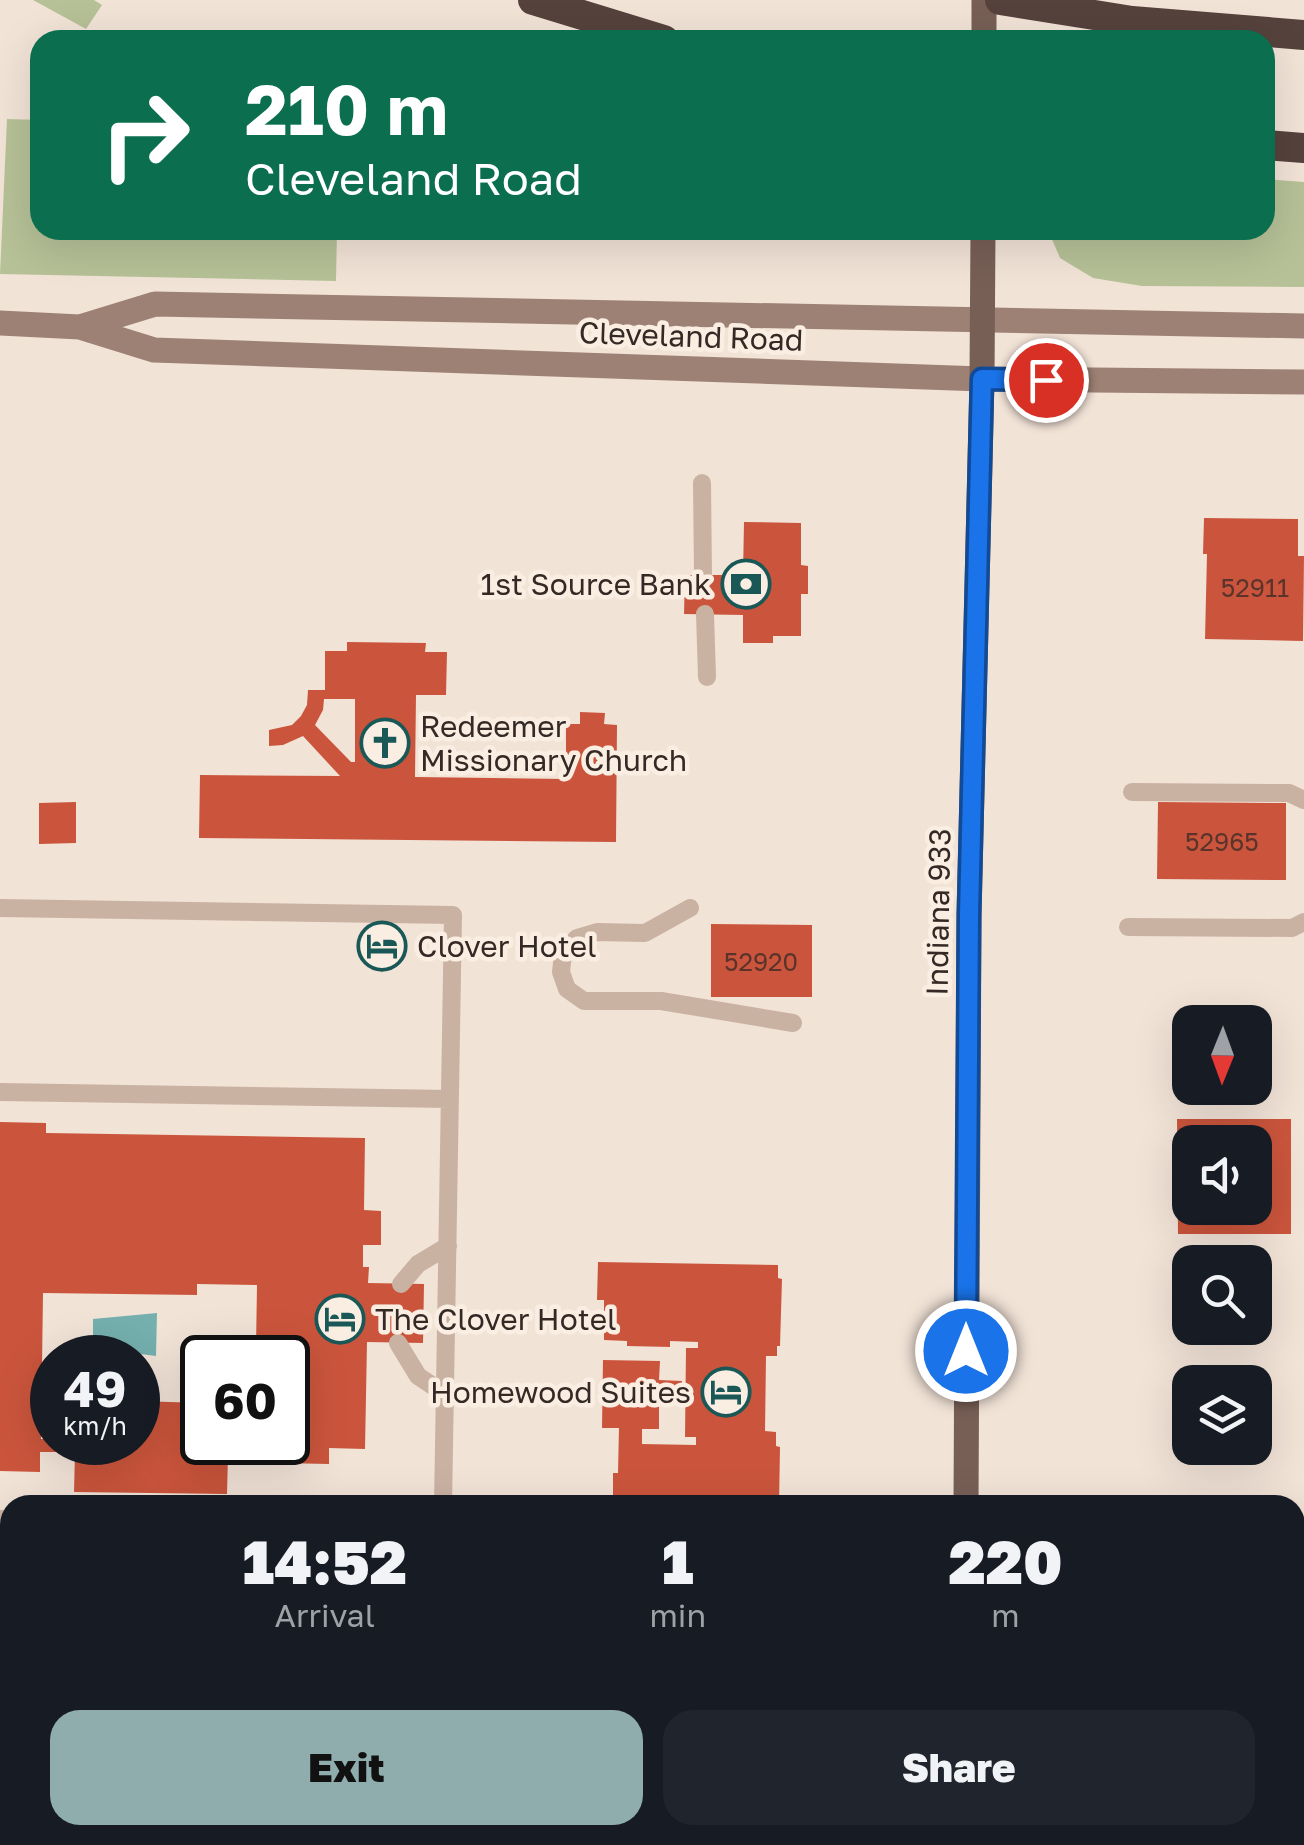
<!DOCTYPE html>
<style>
:root{--surface:#171b24;--page:#20242c;--text:#f1f3f6;--muted:#9ea1a6;--accent:#90adae}
body{margin:0;font-family:"Golos Text",sans-serif;background:var(--page);color:var(--text);height:100vh;display:flex;flex-direction:column;font-size:38px;white-space:nowrap}
*{box-sizing:border-box;margin:0}
p{font-size:32px;color:var(--muted)}
.icon{flex:none;width:55px;height:55px;fill:none;stroke:currentColor;stroke-width:2;stroke-linecap:round;stroke-linejoin:round}
.map{position:relative;flex:1;overflow:hidden}
.sheet{position:absolute;left:0px;top:1495px;width:1305px;height:350px;display:flex;flex-direction:column;background:var(--surface);border-radius:30px 30px 0 0;box-shadow:0 10px 40px #0002}
.sheet>*{flex:none}
.top-card{position:absolute;left:30px;top:30px;width:1245px;height:210px;border-radius:30px;box-shadow:0 10px 40px #0002;background:#0b6e4f;color:#fff;overflow:hidden}
.needle{width:65px;rotate:181deg}
.buttons{position:absolute;left:1172px;top:1005px;display:grid;gap:20px}
.buttons a{display:grid;place-items:center;width:100px;height:100px;border-radius:20px;background:var(--surface);box-shadow:0 10px 40px #0002;font-size:50px}
.speed{position:absolute;left:30px;top:1335px;display:flex;gap:20px;font-size:50px;font-weight:700;text-align:center}
.speed>*{display:grid;place-content:center;width:130px;height:130px;border-radius:50%;background:var(--surface);box-shadow:0 10px 40px #0002;line-height:1}
.speed small{font-size:25px;font-weight:400}
.speed .limit{border:5px solid #111;border-radius:15px;background:#fff;color:#111}
.pin{position:absolute;display:grid;place-items:center;width:85px;height:85px;color:#fff;margin:-42px;border:5px solid #fff;border-radius:50%;box-shadow:0 2px 10px #0007}
.me{position:absolute;width:110px;margin:-55px;rotate:0deg;stroke-linejoin:round;filter:drop-shadow(0 0 8px #0008)}
.turn{display:flex;align-items:center;gap:35px;height:210px;padding:0 50px;font-size:45px}
.turn .icon{width:130px;height:130px;stroke-width:2.5}
.turn b{display:block;font-size:70px;line-height:85px}
.eta{display:flex;justify-content:space-evenly;align-items:center;height:170px;text-align:center}
.eta b{font-size:60px;font-weight:800;line-height:70px}
.action{display:flex;gap:20px;margin-top:auto;padding:20px 50px}
.action a{flex:1;height:115px;border-radius:30px;background:var(--accent);color:#111;font-size:40px;font-weight:800;line-height:115px;text-align:center}
.action a+a{background:var(--page);color:var(--text)}
.map>svg:first-child{display:block}
</style>
<div class="map">
<svg width="1304" height="1845" viewBox="0 0 1304 1845">
<rect width="100%" height="100%" fill="#f2e3d7"/>
<path fill="#b6c197" d="M33 0H94L102 5 86 29Z
M7 119 40 120V230H337L336 281 0 274Z
M1265 179 1304 182V287L1142 286 1093 278 1060 258 1048 230H1265Z"/>
<path fill="#75b0ae" d="M157 1313 156 1356 93 1348V1319Z"/>
<path fill="#cb553c" fill-rule="evenodd" d="M1204 518 1298 519V556H1304L1303 641 1205 639 1207 554H1203Z
M744 522 801 523V565L808 566V594H801V636H773V643H743V615L684 614 685 575H743Z
M347 642 426 643 425 652H447L446 695H416L415 777 566 779V724H580V712L605 713 604 724 617 725 616 842 199 838 200 775 340 776 303 736 283 745 269 746V730L292 725 301 716 307 705 308 690H325V651H347ZM324 699H355V762H351L315 725 323 710Z
M76 802V843L39 844V803Z
M1158 802 1286 803V880L1157 879Z
M711 924 812 925V997H711Z
M1177 1119H1291V1234H1178ZM1190 1142H1255V1208H1190Z
M0 1122 46 1123V1133L365 1138 364 1210 381 1211V1245H363V1267H369L368 1283 424 1284 423 1343 367 1342 365 1449 329 1448V1464L281 1463V1456L228 1455 227 1494 74 1492 75 1452H40V1472L0 1471ZM197 1284 257 1285 256 1347H277V1358H288V1442H202V1403L138 1401V1442H52V1439H41L43 1293 197 1295Z
M598 1262 778 1265V1278L782 1279 780 1346H777V1356H766L765 1431 776 1432V1446L780 1447 779 1505H613V1473H618L619 1428H602L603 1360 660 1361 659 1380 682 1381V1404L659 1403V1429H642V1444L696 1445V1437H685L686 1348H698V1342L670 1341V1347L627 1346V1341L604 1340V1300H597Z
M1295 1541 1304 1542V1618H1295Z
M370 1835H411L409 1845 367 1844Z"/>
<g fill="none" stroke-linecap="round" stroke-linejoin="round">
<path stroke="#cab2a3" stroke-width="18" d="M702 483 703 575
M705 614 707 677
M1132 792 1289 793 1304 800
M0 908 453 915 443 1505
M690 908 645 933 597 932 577 938 563 953 561 972 567 989 584 1001H661L793 1023
M1128 927 1292 928 1304 922
M0 1092 450 1099
M401 1284 418 1264 448 1246
M398 1343 418 1376 445 1394
M0 1519H10"/>
<path stroke="#9d8174" stroke-width="25" d="M0 323 80 327 154 350 982 379 1304 382
M80 327 155 304 1304 326"/>
<path stroke="#775f56" stroke-width="25" d="M984 40V0
M966 1505 969 915 982 379 983 230
M965 1845V1835"/>
<path stroke="#56423c" stroke-width="30" d="M533 0 664 40
M1000 0 1132 21 1304 35
M1265 145 1304 148"/>
</g>
<g fill="none" stroke-linecap="round" stroke-linejoin="round">
<g stroke="#114b97" stroke-width="25">
<path id="route" d="M966 1351 969 915 982 379 1046 380"/>
</g>
<use href="#route" stroke="#1a73e8" stroke-width="18"/>
</g>
<defs>
<g id="bank-ring" transform="scale(2.5)"><circle r="9.5" fill="#faeee3" stroke="#1a5757" stroke-width="1.5"/><path d="M-6-4H6V4H-6ZM0-2.3a2.3 2.3 0 1 0 0 4.6a2.3 2.3 0 1 0 0-4.6Z" fill="#1a5757"/></g>
<g id="church-ring" transform="scale(2.5)"><circle r="9.5" fill="#faeee3" stroke="#1a5757" stroke-width="1.5"/><path d="M-1.2-6h2.4v3.5h3.3v2.4h-3.3V6h-2.4V-.1h-3.3v-2.4h3.3Z" fill="#1a5757"/></g>
<g id="hotel-ring" transform="scale(2.5)"><circle r="9.5" fill="#faeee3" stroke="#1a5757" stroke-width="1.5"/><path d="M-6-4.5h1.5V1H6V5H4.5V3h-9V5H-6ZM-4 0a1.8 1.8 0 1 1 3.6 0ZM.5 0V-2.5h3Q6-2.5 6 0Z" fill="#1a5757"/></g>
</defs>
<g fill-rule="evenodd">
<use href="#bank-ring" x="746" y="584"/>
<use href="#church-ring" x="385" y="743"/>
<use href="#hotel-ring" x="382" y="946"/>
<use href="#hotel-ring" x="340" y="1319"/>
<use href="#hotel-ring" x="726" y="1392"/>
</g>
<g text-anchor="middle" dominant-baseline="central" stroke-width="9" stroke-linejoin="round" paint-order="stroke">
<g font-size="25" fill="#5a342b">
<text x="1255" y="587">52911</text>
<text x="1222" y="841">52965</text>
<text x="761" y="961">52920</text>
</g>
<g font-size="30" fill="#352925" stroke="#faeee3">
<text transform="translate(691 336) rotate(2)">Cleveland Road</text>
<text transform="translate(938 912) rotate(-89)">Indiana 933</text>
</g>
<g font-size="30" fill="#352925" stroke="#faeee3" text-anchor="start">
<text x="711" y="584" text-anchor="end">1st Source Bank</text>
<text x="420" y="726">Redeemer<tspan x="420" dy="34">Missionary Church</tspan></text>
<text x="417" y="946">Clover Hotel</text>
<text x="375" y="1319">The Clover Hotel</text>
<text x="691" y="1392" text-anchor="end">Homewood Suites</text>
</g>
</g>
</svg>
<div class="buttons">
<a><svg class="needle" viewBox="-14 -14 28 28"><path d="M0-13l5 13h-10z" fill="#e53935"/><path d="M0 13l5-13h-10z" fill="#9ea1a6"/></svg></a>
<a><svg class="icon" aria-label="sound" viewBox="0 0 24 24"><path d="M4 9h4l5-4v14l-5-4H4zM17 9q2 3 0 6"/></svg></a>
<a><svg class="icon" aria-label="search" viewBox="0 0 24 24"><circle cx="10" cy="10" r="6"/><path d="M15 15l6 6"/></svg></a>
<a><svg class="icon" aria-label="layers" viewBox="0 0 24 24"><path d="M12 4l9 5-9 5-9-5zM3 14l9 5 9-5"/></svg></a>
</div>
<div class="speed"><div>49<small>km/h</small></div><div class="limit">60</div></div>
<div class="pin" style="left:1046px;top:380px;background:#d93025"><svg class="icon" aria-label="arrive" viewBox="0 0 24 24"><path d="M6 21V4h12l-3 4 3 4H6"/></svg></div>
<svg class="me" style="left:966px;top:1351px" viewBox="-20 -20 40 40"><circle r="17" fill="#1a73e8" stroke="#fff" stroke-width="3"/><path d="M0-11L8 9 0 5-8 9z" fill="#fff"/></svg>
<div class="top-card">
<div class="turn"><svg class="icon" aria-label="right" viewBox="0 0 24 24"><path d="M7 20v-9h11M14 6l5 5-5 5"/></svg><div><b>210 m</b>Cleveland Road</div></div>
</div>
<section class="sheet">
<div class="eta">
<div><b>14:52</b><p>Arrival</p></div>
<div><b>1</b><p>min</p></div>
<div><b>220</b><p>m</p></div>
</div>
<div class="action"><a>Exit</a><a>Share</a></div>
</section>
</div>
